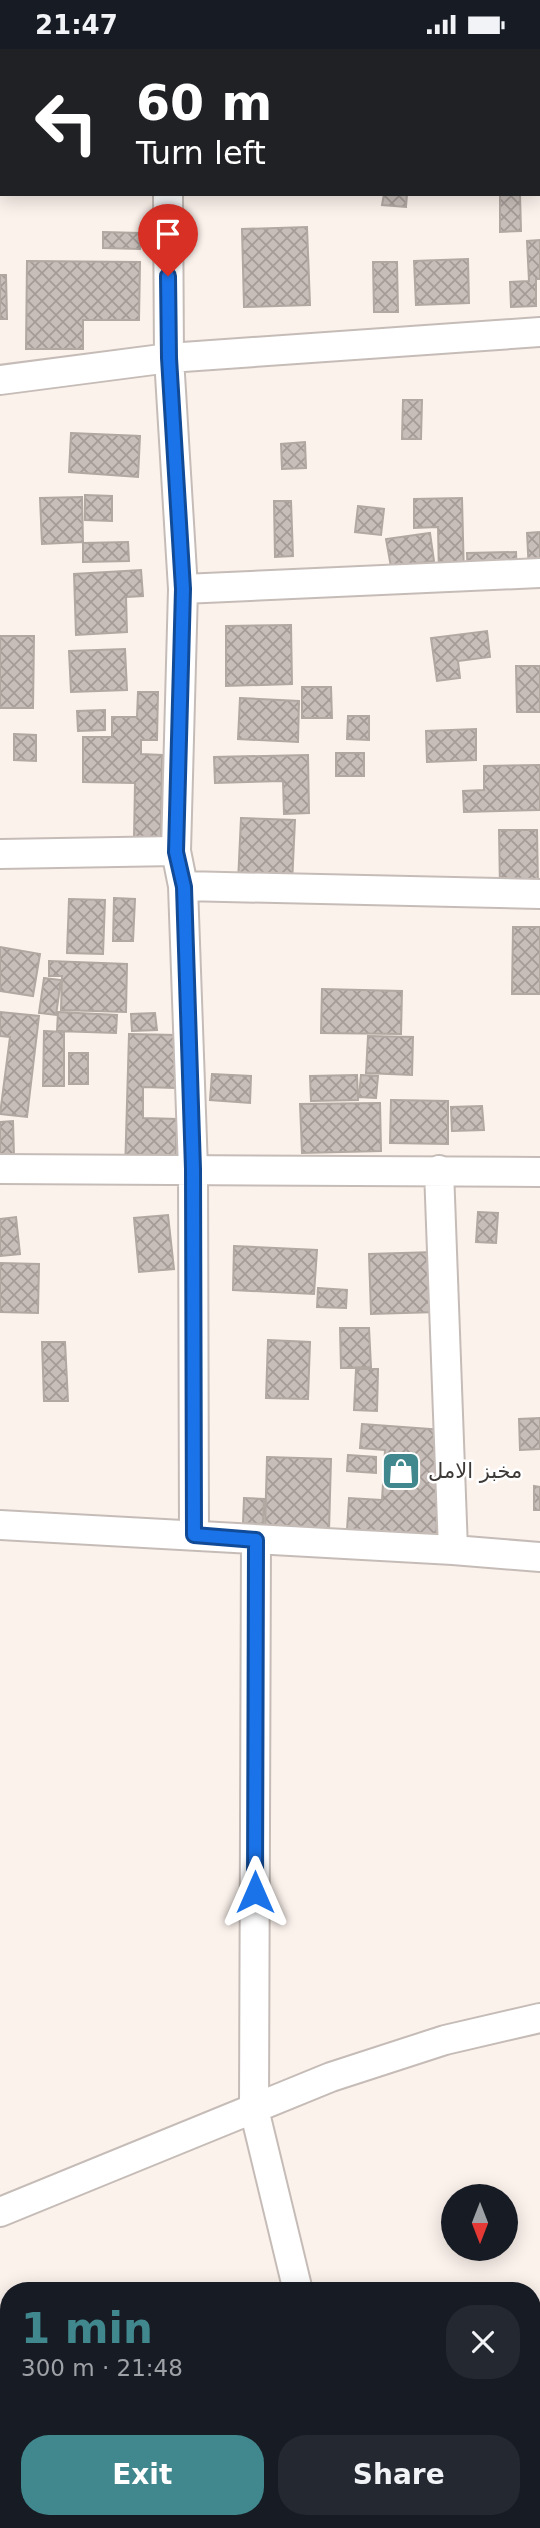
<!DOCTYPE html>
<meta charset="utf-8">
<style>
:root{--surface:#171b24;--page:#242831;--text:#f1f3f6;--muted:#9ea1a6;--accent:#40888d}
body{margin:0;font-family:"DejaVu Sans","Noto Naskh Arabic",sans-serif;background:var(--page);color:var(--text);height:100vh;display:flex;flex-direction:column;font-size:26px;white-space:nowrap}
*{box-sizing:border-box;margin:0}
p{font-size:23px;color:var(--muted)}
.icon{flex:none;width:38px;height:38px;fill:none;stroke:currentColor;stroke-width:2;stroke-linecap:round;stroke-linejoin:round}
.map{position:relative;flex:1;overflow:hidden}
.panel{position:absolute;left:0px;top:2233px;width:541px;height:247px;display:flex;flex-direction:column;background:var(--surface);border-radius:28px 28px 0 0;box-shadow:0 4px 18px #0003}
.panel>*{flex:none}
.banner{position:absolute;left:0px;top:0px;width:541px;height:147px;box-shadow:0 4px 18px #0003;background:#202124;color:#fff;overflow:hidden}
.needle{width:46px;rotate:180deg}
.fabs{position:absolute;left:441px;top:2135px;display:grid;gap:14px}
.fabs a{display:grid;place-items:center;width:77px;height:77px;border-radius:50%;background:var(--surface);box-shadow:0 4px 18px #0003;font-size:35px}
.pin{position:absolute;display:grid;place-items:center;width:60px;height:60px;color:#fff;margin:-72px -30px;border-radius:50% 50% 50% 0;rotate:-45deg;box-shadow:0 0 7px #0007}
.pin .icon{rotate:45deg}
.me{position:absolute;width:77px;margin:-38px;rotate:0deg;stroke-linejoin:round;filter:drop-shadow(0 0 5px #0008)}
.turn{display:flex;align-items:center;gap:24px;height:147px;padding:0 21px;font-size:32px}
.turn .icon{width:91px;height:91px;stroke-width:2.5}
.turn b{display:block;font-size:49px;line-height:60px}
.round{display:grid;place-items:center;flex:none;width:74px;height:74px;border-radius:28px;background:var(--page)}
.headline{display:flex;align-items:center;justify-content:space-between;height:119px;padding:0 21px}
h1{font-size:42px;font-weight:600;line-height:52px;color:var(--accent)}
.button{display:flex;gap:14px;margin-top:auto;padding:14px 21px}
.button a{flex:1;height:80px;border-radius:28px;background:var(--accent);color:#fff;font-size:28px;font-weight:600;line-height:80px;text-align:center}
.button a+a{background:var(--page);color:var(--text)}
.status{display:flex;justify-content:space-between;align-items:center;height:49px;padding:0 35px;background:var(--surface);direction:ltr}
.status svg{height:19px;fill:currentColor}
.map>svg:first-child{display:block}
</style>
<div class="status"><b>21:47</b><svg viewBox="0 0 49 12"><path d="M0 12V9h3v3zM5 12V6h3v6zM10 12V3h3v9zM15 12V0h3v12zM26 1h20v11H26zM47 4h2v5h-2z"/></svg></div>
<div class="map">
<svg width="540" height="2479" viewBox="0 0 540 2479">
<defs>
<pattern id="building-cross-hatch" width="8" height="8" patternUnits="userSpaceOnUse" patternTransform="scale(1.75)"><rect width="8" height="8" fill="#c8beb9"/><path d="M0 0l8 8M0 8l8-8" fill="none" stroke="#a49b97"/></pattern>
</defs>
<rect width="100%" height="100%" fill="#fcf2ec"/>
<path fill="url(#building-cross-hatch)" stroke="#b1a8a2" stroke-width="2" d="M384 145H407L406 158 382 156Z
M500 145H520L521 182 500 183Z
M307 178 310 256 244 258 242 180Z
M103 183 141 184 140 200 103 199Z
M540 191V230H536V257L511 258 510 233 529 232 527 192Z
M468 210 469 254 416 256 414 212Z
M27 212 140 213 139 271H83V300H26Z
M373 213H397L398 263H374Z
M0 226H6L7 270H0Z
M403 351H422L421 390H402Z
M71 384 140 387 138 428 69 423Z
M305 393 306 419 282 420 281 395Z
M85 446 112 447V472L85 471Z
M82 448 83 493 42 495 40 449Z
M462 449 464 528 439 529 438 478 414 479V450Z
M274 452H291L293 507 275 508Z
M358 457 384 460 381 486 355 483Z
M540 483V523H529L527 484Z
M430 484 434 512 391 518 386 490Z
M128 493 129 512 83 513V494Z
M516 503 517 529 468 531 467 504Z
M141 521 143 547 126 548 127 583 76 586 74 525Z
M291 576 292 635 226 637V577Z
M487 582 490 608 458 612 460 629 437 632 431 589Z
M0 587H34L33 659H0Z
M125 600 127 641 71 643 69 602Z
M516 617H540V663H517Z
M302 638H331L332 669H302Z
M138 643H158L157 691H141V705L162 706 161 790H134L135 734 83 733V688H112V668H137Z
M240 649 299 652 298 693 238 690Z
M105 661V681L78 682 77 662Z
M348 667H369V691L347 690Z
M476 680V711L427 713 426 682Z
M14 685 36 686V712L14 711Z
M336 704H364V727H336Z
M308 706 309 764 284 765 283 732 215 734 214 708Z
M540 716V761L464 763 463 742 484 741V717Z
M241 769 295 771 292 835 238 833Z
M499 781H537L538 838 500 839Z
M114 849 135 850 133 892H113Z
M69 850 105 851 103 905 67 904Z
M513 878H540V945H512Z
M0 898 40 905 33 947 0 942Z
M49 912 127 915 126 963 61 961 62 927H49Z
M44 929 61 931 56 966 39 964Z
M322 940 402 942 401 985 321 984Z
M0 963 39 967 27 1068 0 1065 10 988 0 987Z
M58 963 117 966 116 984 57 982Z
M155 964 157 981 132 982 131 965Z
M44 982 64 983V1037H43Z
M129 985 176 986 175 1039 143 1038V1069L177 1070 175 1125 125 1123Z
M368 987 413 988 412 1026 366 1024Z
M69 1004H88V1035H69Z
M212 1025 251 1027 250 1054 210 1051Z
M357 1026 358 1051 311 1052 310 1027Z
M361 1026 378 1027 376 1049 359 1048Z
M391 1051 448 1052V1095L390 1094Z
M380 1054 381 1102 302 1104 300 1055Z
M482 1057 484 1081 452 1082 451 1058Z
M13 1072 14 1107H0V1073Z
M478 1163 498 1164 496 1194 476 1193Z
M168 1166 174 1220 139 1223 134 1169Z
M16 1168 20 1205 0 1207V1170Z
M234 1197 317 1201 314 1245 233 1241Z
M435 1203 437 1263 371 1265 369 1205Z
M0 1214 39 1215 38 1264 0 1263Z
M318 1239 347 1241 346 1259 317 1258Z
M340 1279H369L371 1318 341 1319Z
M268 1291 310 1293 308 1350 266 1349Z
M42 1293H65L68 1352H44Z
M356 1320H378L377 1362 354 1361Z
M540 1369V1400L520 1401 519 1370Z
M362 1375 443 1381 436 1487 347 1481 349 1449 382 1451 385 1401 360 1399Z
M348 1406 376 1408V1424L347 1422Z
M267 1408 331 1410 329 1482 265 1480Z
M534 1437 540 1438V1461H534Z
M244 1449 264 1450 263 1475 243 1474Z"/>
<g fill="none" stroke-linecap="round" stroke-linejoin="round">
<g stroke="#c6bcb7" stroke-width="32">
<path id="minor" d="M513 0V2
M260 2 261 0
M0 40H2
M539 73H540
M168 145 169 309 183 540 176 802 183 837 193 1120 194 1486
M0 331 169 309 540 283
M183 540 540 524
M0 805 176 802
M183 837 540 845
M0 1120 540 1123
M439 1121 453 1501
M0 1476 453 1501 540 1508
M256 1491 254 2060 298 2242
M0 2163 331 2028 445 1991 540 1969
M532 2432H540
M355 2471 357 2479
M109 2479 177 2471"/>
</g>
<use href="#minor" stroke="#fff" stroke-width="28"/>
</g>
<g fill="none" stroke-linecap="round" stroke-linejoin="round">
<g stroke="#114b97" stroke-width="18">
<path id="route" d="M168 227 169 309 183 540 176 803 184 838 193 1120 194 1486 256 1491 255 1843"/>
</g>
<use href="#route" stroke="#1a73e8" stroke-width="12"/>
</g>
<defs>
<g id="shop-square" transform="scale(2.0125)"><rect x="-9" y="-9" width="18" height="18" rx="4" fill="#40888d" stroke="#fff"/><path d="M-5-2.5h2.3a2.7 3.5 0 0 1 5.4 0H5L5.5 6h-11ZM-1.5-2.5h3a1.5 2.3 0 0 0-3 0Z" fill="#fff"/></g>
</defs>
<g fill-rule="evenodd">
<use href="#shop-square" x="401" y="1422"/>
</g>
<g text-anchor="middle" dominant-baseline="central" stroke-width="5" stroke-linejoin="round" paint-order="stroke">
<g font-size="21" fill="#3d3937" stroke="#fff" text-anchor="start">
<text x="428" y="1422">مخبز الامل</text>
</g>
</g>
</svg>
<div class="fabs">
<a><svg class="needle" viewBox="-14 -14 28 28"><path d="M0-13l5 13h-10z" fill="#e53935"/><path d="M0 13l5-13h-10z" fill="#9ea1a6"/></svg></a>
</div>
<div class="pin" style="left:168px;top:227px;background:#d93025"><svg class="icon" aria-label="arrive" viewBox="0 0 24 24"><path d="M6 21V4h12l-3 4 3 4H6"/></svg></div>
<svg class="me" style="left:255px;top:1843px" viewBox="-20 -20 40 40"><path d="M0-17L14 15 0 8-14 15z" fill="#1a73e8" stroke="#fff" stroke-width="4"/></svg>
<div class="banner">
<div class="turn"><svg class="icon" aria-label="left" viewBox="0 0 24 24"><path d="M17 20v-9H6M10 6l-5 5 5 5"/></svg><div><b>60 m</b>Turn left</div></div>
</div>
<section class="panel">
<div class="headline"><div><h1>1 min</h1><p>300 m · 21:48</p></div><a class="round"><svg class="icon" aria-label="close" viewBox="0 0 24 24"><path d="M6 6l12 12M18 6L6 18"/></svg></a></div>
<div class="button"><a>Exit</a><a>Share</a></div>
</section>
</div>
